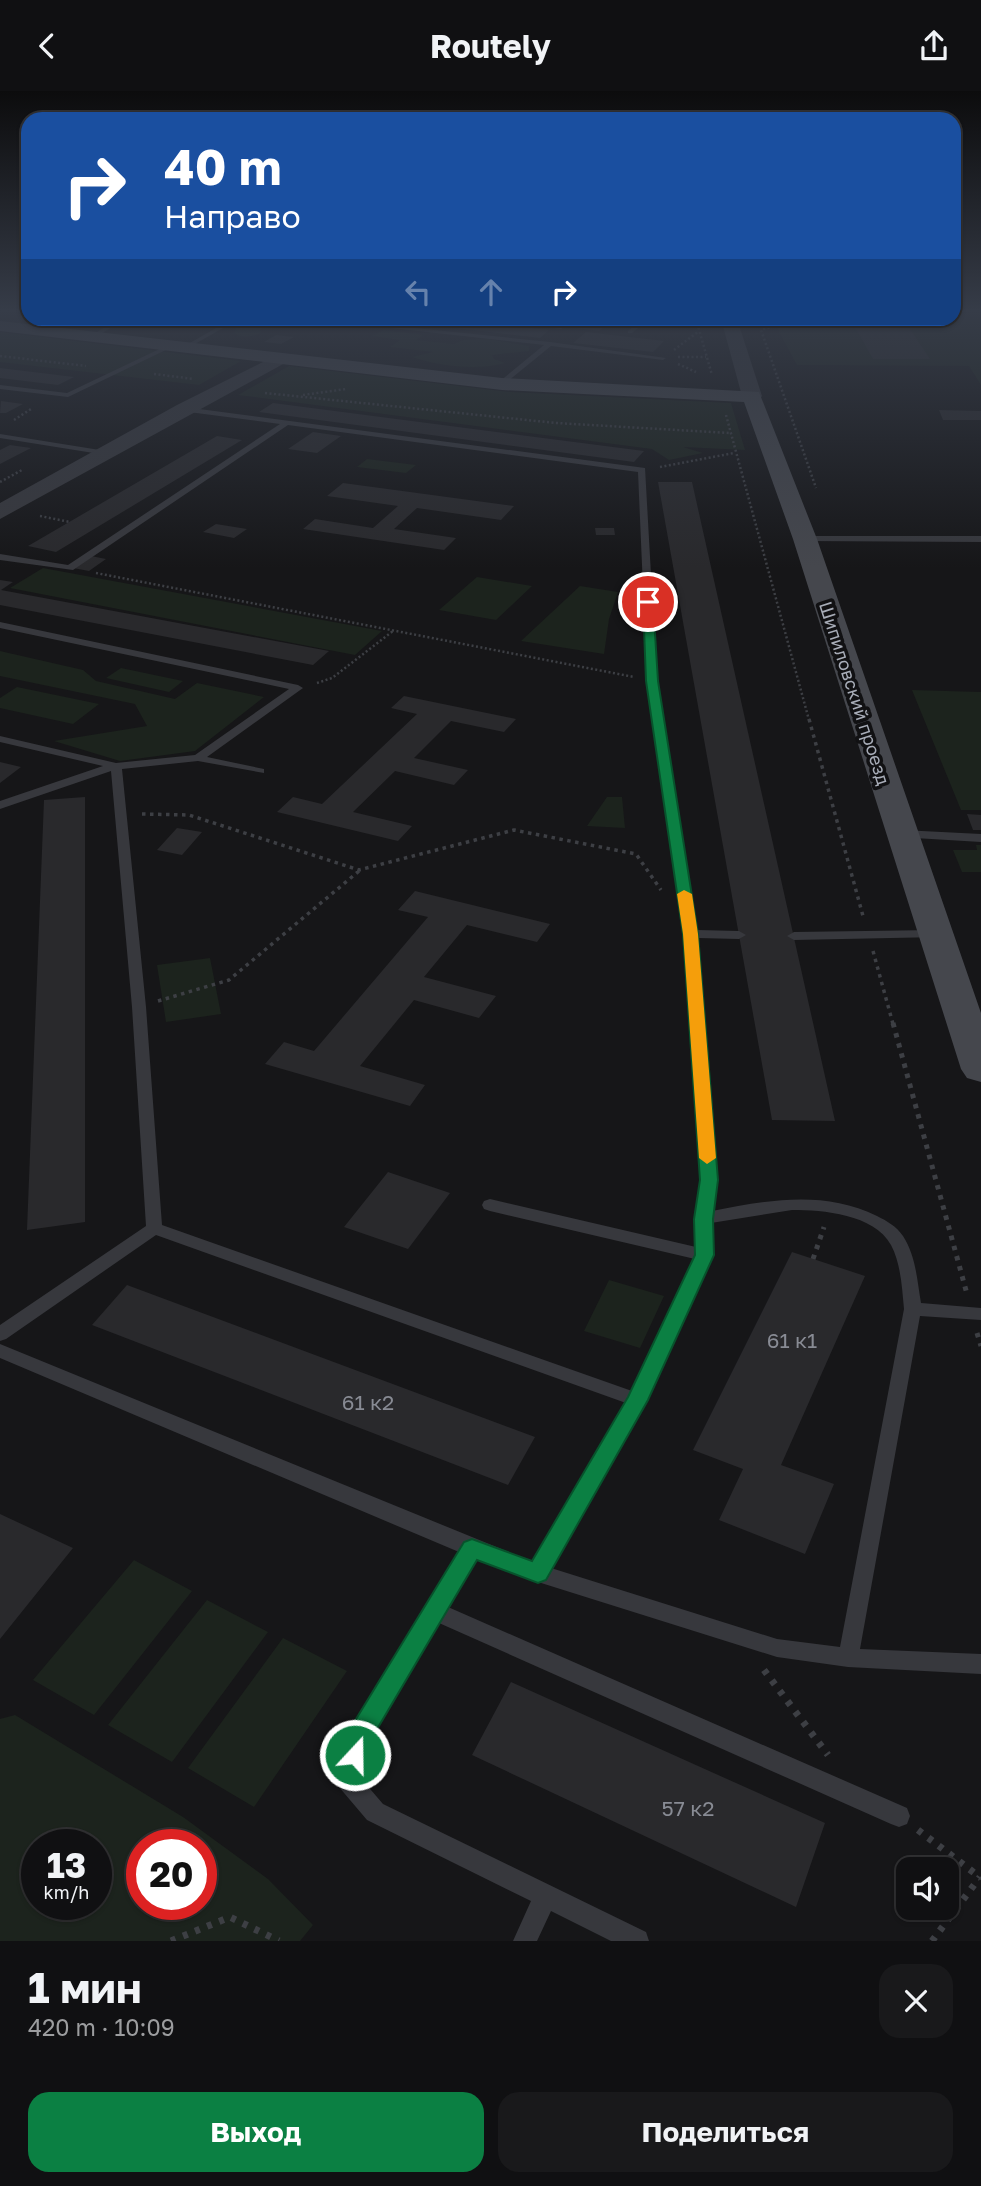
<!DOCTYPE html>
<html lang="ru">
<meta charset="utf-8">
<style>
:root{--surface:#101012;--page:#19191b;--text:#f1f3f6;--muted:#9c9d9f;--line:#303032;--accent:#0b8043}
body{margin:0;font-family:"Golos Text",sans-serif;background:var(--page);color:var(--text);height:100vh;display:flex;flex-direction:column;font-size:26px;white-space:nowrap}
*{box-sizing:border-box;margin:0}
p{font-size:23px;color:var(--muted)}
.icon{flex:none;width:38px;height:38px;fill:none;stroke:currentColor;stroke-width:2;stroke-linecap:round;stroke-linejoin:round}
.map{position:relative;height:1850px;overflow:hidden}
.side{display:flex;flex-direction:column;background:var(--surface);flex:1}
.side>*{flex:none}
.top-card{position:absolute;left:21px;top:21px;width:940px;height:214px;border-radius:21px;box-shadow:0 2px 5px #0004,0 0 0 2px var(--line);background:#1a4fa0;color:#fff;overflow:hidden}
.controls{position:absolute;left:896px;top:1766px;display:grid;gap:14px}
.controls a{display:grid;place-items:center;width:63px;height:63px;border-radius:14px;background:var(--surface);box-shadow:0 2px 5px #0004,0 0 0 2px var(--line);font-size:35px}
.speed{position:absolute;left:21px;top:1738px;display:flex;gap:14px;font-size:35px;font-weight:700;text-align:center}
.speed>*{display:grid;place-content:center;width:91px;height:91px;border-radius:50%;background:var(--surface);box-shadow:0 2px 5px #0004,0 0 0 2px var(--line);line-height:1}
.speed small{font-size:18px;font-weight:400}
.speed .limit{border:10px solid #d22;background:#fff;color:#111}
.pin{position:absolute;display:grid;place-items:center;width:60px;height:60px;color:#fff;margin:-30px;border:4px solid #fff;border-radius:50%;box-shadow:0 2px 7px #0007}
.me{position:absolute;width:77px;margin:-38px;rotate:21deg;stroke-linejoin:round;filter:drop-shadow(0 0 5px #0008)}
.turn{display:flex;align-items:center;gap:24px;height:147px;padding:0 28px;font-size:32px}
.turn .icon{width:91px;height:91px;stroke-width:2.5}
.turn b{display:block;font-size:49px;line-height:60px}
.lanes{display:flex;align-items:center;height:66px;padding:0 28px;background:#0003;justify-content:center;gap:35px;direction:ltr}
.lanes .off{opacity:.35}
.round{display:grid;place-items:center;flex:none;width:74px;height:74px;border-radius:21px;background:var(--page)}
.headline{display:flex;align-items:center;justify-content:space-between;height:119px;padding:0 28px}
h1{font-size:42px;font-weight:700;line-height:52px}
.action{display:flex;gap:14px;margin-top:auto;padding:14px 28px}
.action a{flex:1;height:80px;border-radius:21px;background:var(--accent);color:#fff;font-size:28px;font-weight:700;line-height:80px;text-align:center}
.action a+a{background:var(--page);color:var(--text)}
header{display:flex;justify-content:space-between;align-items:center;height:91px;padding:0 28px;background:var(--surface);font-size:32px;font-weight:700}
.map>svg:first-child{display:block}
</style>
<header><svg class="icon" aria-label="back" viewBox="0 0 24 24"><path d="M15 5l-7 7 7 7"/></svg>Routely<svg class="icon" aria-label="share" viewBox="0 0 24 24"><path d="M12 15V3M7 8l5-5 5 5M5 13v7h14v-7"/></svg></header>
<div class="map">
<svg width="981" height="1850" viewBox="0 0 981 1850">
<rect width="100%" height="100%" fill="#161618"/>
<path fill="#1c231d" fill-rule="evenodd" d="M954 218H981V294L969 275 797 274 772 228H954Z
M254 228H296L301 230 267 233 260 238 261 242C251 246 243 248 234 242L237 236Z
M384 239 423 244 416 249 454 253 463 249 488 248 529 255V260L492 264 494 268 505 272C479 280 437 275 412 266L433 261 390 256 400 249 372 245Z
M0 241 241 270 199 294 0 271Z
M289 275 511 301 731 312 745 359 683 356 703 362 669 369 652 358 238 304Z
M367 368 416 374 406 382 357 376Z
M43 477 382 540 355 564 10 497Z
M477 486 532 495 496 529 439 519Z
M580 495 618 501 609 528 604 563 521 550Z
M0 560 83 579 96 590 175 608 197 592 264 606 195 660 120 670 54 650 147 635 135 613 0 585Z
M121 577 183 590 169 601 106 587Z
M17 596 99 613 73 633 0 617V607Z
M912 599 981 601V719H961Z
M607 706H622L625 737 587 735Z
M976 754H981V781H962L953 759H977Z
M210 867 221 923 166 931 157 874Z
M609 1189 664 1205 640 1257 584 1240Z
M134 1469 192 1500 94 1624 33 1589Z
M207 1509 268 1541 172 1671 108 1634Z
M283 1547 347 1580 254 1716 188 1677Z
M15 1624 183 1726 268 1788 313 1834 300 1850H0V1628ZM37 1754H96V1813H37ZM142 1754H201V1813H142Z"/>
<path fill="#29292c" d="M382 228H438L549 239 540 247Z
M588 228H614L599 240 576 237Z
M851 229H904L930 268H873Z
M586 241 664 250 653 261 573 252Z
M276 244 294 246 281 253 264 251Z
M0 277 74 286 58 294 0 287Z
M1 310 23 313 6 322H0Z
M273 312 644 360 634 371 259 321Z
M939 319 981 320V329H943Z
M313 341 341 345 317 362 288 358Z
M217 345 242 349 56 461 28 455Z
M10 354 31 357 0 373V359Z
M658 391H692L835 1030 772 1029Z
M343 392 514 415 501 429 417 417 394 438 456 447 444 459 303 438 315 428 373 437 398 415 327 405Z
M216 433 247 438 234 447 203 441Z
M595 437H614L615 444H596Z
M91 465 106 468 89 480 73 477Z
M0 489 13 491 1 499 329 560 313 574 0 514Z
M404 605 516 628 504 641 451 630 414 667 468 679 454 694 395 680 353 721 412 735 398 750 277 721 293 706 322 713 417 623 391 617Z
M0 671 21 676 0 692Z
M85 706V1131L27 1139 44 709Z
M967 723 981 724V739H973Z
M177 737 202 741 182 764 157 759Z
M415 800 550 833 537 851 467 834 424 886 496 905 479 927 414 909 360 975 425 994 410 1015 265 973 284 951 314 960 428 826 398 819Z
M388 1081 450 1102 408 1158 344 1136Z
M792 1161 865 1185 781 1374 834 1393 805 1463 719 1429 743 1378 693 1359Z
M127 1194 535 1346 508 1394 92 1234Z
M0 1423 73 1457 0 1548Z
M511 1591 825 1732 796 1816 472 1664Z"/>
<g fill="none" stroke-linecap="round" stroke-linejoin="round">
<path stroke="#3d3f44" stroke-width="2.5" stroke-dasharray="2 2.5" stroke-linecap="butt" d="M696 228 712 284
M784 228 781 233 761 239 816 397
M674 259 699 240
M0 265 86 275
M678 266H706
M678 273 696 281
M154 283 194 288
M265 302 556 332 729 342
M303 304 346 298
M726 324 809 629
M14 329 31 318
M660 376 734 362
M0 391 22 379
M40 425 70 431
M96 482 634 586
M317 592 332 587 393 540"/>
<path stroke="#3d3f44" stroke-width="3.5" stroke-dasharray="3.5 4.5" stroke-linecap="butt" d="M809 628 863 825
M142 723 189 724 359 779 514 739 636 763 661 799
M873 860 893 933
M158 910 229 889 359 780"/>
<path stroke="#3d3f44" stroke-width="5" stroke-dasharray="4.5 6" stroke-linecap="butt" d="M893 932 967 1203
M813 1168 824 1136
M977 1242 981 1255"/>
<path stroke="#3d3f44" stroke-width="7" stroke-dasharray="5 8" stroke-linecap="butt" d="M764 1579 828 1664
M918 1739 981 1787
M171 1850 230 1826 279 1850
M932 1850 980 1786"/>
<path fill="#37383d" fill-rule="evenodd" d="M118 228H125L94 247 89 246Z
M232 228H239L186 258 181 257Z
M310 228H327L550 251 666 267 663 269 551 255 502 295 499 291 544 254Z
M488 228H503L564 236 561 238Z
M643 228H649L632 242H628V240Z
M170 253 172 256 68 306 0 298V294L67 302Z
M184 316 645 377 657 590 697 839 739 840 746 844 739 848 698 847 717 1089 712 1120C768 1109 824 1099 877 1125 887 1130 896 1135 903 1145 916 1165 917 1189 921 1212L981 1217V1229L920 1225 860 1558 981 1563V1583L848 1576 777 1566 538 1491 476 1467 448 1516 907 1717 910 1725 907 1733 899 1736 891 1733 439 1532 372 1645 359 1685 383 1713 646 1841 649 1850H611L551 1820 537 1850H513L531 1810 367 1729 339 1696 336 1688 354 1634 459 1461 0 1267V1253L533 1471 626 1312 156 1144 6 1248 0 1250V1234L146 1135 132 916 111 680 0 718V710L103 675 0 651V645L116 672 195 664 289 598 0 537V531L298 594 303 597 207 666 264 678V682L198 670 122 678 146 916 162 1134 632 1300 695 1168 490 1120 484 1118 482 1114 484 1110 490 1108 696 1156 695 1128 701 1089 684 843 647 590 638 381 288 334 73 479 0 469V463L68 474 280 333 181 320 180 318ZM792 1119C823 1119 874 1123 891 1154 901 1173 902 1197 904 1218L840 1556 777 1548 551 1477 646 1309 713 1164 711 1132Z
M0 343 106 360 110 362 106 364 0 347Z
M805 445H981V451L802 450V446Z
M902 739 981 743V751L898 746 896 743Z
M935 839 940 840 942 843 940 846 794 849 787 845 794 841Z"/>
<path fill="#37383d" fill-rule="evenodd" d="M721 228H737L762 305 759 309 752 311 742 305Z
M279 263 288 268 285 272 0 428V412L177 314Z"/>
<path fill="#45474d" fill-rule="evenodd" d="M0 230 502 287 759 301 817 448 981 922V991L967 987 961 978 793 448 744 311 502 299 0 240Z"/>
</g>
<linearGradient id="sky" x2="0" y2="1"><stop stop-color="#0c0c0d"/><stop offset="0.46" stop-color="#363c48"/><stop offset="1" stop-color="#363c48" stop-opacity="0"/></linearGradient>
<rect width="981" height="477" fill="url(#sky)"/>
<path fill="#0b8043" stroke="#07532c" stroke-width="2" d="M648 508 653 511 658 590 698 843 718 1089 713 1128 714 1164 648 1309 546 1489 538 1492 477 1469 373 1645 363 1673 355 1676 346 1673 342 1664 353 1633 464 1451 472 1448 532 1470 628 1306 695 1164 694 1128 700 1089 683 843 646 590 643 511Z"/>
<path fill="#f59e0b" d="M684 799 692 803 698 843 716 1067 707 1073 699 1067 683 843 677 803Z"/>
<g text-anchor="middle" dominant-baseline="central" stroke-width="7" stroke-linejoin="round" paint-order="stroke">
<g font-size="18" fill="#a8adb8" stroke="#111113">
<text transform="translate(855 602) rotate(72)">Шипиловский проезд</text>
</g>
<g font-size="21" fill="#888b94">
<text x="792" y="1249">61 к1</text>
<text x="368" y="1311">61 к2</text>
<text x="688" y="1717">57 к2</text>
</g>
</g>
</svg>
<div class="controls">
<a><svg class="icon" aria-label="sound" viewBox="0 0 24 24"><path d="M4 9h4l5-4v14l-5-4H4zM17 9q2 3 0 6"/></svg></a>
</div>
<div class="speed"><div>13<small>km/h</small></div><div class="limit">20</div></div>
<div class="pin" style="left:648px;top:511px;background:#d93025"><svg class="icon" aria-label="arrive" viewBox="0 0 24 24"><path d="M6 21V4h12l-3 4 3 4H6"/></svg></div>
<svg class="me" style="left:355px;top:1664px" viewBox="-20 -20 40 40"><circle r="17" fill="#0b8043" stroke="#fff" stroke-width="3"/><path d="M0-11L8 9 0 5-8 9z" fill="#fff"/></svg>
<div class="top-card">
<div class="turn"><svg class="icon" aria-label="right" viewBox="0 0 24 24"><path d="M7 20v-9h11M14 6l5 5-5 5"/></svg><div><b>40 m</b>Направо</div></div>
<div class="lanes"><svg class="icon off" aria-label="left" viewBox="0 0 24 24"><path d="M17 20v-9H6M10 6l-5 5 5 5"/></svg><svg class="icon off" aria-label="ahead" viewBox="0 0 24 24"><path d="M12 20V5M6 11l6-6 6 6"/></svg><svg class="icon" aria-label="right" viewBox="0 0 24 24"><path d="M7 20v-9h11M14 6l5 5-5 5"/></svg></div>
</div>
</div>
<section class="side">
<div class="headline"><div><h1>1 мин</h1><p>420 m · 10:09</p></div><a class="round"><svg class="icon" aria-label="close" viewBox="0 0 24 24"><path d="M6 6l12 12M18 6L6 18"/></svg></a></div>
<div class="action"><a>Выход</a><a>Поделиться</a></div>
</section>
